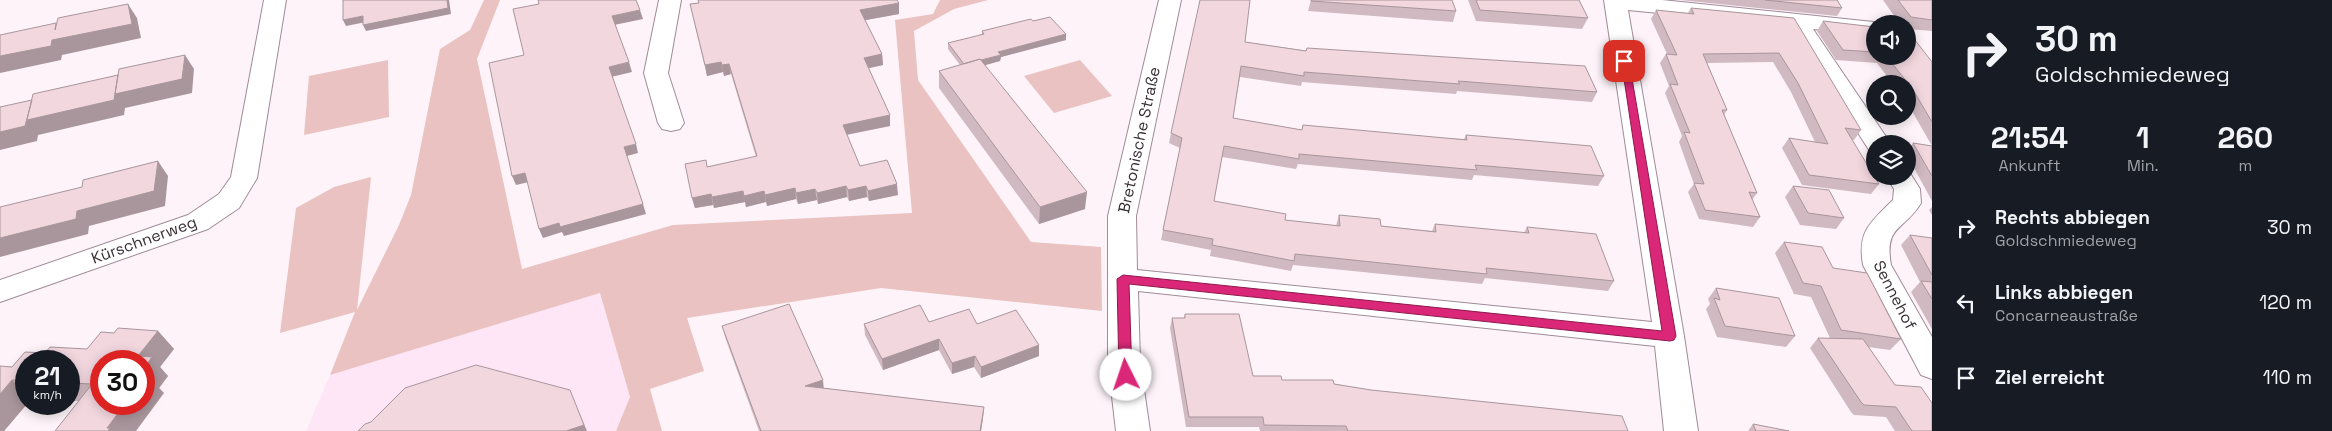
<!DOCTYPE html>
<html lang="de">
<meta charset="utf-8">
<style>
:root{--surface:#171b24;--page:#242831;--text:#f1f3f6;--muted:#9ea1a6}
body{margin:0;font-family:"Space Grotesk",sans-serif;background:var(--page);color:var(--text);height:100vh;display:flex;flex-direction:column;font-size:19px;white-space:nowrap}
*{box-sizing:border-box;margin:0}
p{font-size:16px;color:var(--muted)}
.icon{flex:none;width:28px;height:28px;fill:none;stroke:currentColor;stroke-width:2;stroke-linecap:round;stroke-linejoin:round}
.map{position:relative;flex:1;overflow:hidden}
.panel{display:flex;flex-direction:column;background:var(--surface);width:400px}
.panel>*{flex:none}
.hud{background:#171b24;color:var(--text);overflow:hidden}
.tools{position:absolute;left:1866px;top:15px;display:grid;gap:10px}
.tools a{display:grid;place-items:center;width:50px;height:50px;border-radius:50%;background:var(--surface);box-shadow:0 2px 12px #0003;font-size:25px}
.speed{position:absolute;left:15px;top:350px;display:flex;gap:10px;font-size:25px;font-weight:700;text-align:center}
.speed>*{display:grid;place-content:center;width:65px;height:65px;border-radius:50%;background:var(--surface);box-shadow:0 2px 12px #0003;line-height:1}
.speed small{font-size:12px;font-weight:400}
.speed .limit{border:8px solid #d22;background:#fff;color:#111}
.pin{position:absolute;display:grid;place-items:center;width:42px;height:42px;color:#fff;margin:-21px;border-radius:10px;box-shadow:0 2px 8px #0006}
.me{position:absolute;width:55px;margin:-28px;rotate:356deg;stroke-linejoin:round;filter:drop-shadow(0 0 4px #0008)}
.turn{display:flex;align-items:center;gap:18px;height:105px;padding:0 20px;font-size:22px}
.turn .icon{width:65px;height:65px;stroke-width:2.5}
.turn b{display:block;font-size:35px;line-height:42px}
.eta{display:flex;justify-content:space-evenly;align-items:center;height:85px;text-align:center}
.eta b{font-size:30px;font-weight:800;line-height:35px}
ul{padding:0;list-style:none}
li{display:flex;align-items:center;gap:15px;height:75px;padding:0 20px}
li div{flex:1}
li b{display:block;font-size:19px}
li em{font-style:normal}
main{display:flex;flex:1;min-height:0}
.map>svg:first-child{display:block}
</style>
<main>
<div class="map">
<svg width="1932" height="431" viewBox="0 0 1932 431">
<rect width="100%" height="100%" fill="#fdf3f9"/>
<path fill="#ffe6f6" d="M600 293 630 397 616 431H306L330 375Z"/>
<path fill="#eac2c1" d="M484 0H500L477 59 522 269 673 225 912 213 895 20 933 14 940 0H988L954 9 914 31 918 80 1031 242 1101 247 1102 311 881 288 687 318 704 371 650 389 662 431H616L630 397 600 293 330 375 355 312 280 333 296 208 334 187 371 177 357 310 399 225 411 195 440 49 470 30Z
M388 60 389 117 304 135 309 76Z
M1080 60 1112 96 1054 113 1024 76Z"/>
<g fill="none" stroke-linecap="round" stroke-linejoin="round">
<g stroke="#a08b98" stroke-width="2">
<path id="minor" d="M264 0H286L257 178 239 208 208 229 0 302V280L188 215 219 194 231 177Z
M659 0H681L668 73 684 123 680 129 671 131 662 129 658 123 644 73Z
M1159 0H1181L1136 216 1137 270 1652 322 1604 0H1662L1883 23 1875 24V35L1813 29 1891 144H1875V151L1869 150 1789 26 1628 10 1684 336 1698 431H1664L1655 346 1138 291 1140 362 1150 431H1116L1108 362V216Z
M1908 170 1920 189 1921 203C1904 231 1884 225 1891 265L1932 337V379L1921 375 1863 265C1857 231 1871 222 1893 200L1894 189 1886 176H1908Z"/>
</g>
<use href="#minor" fill="#fff" fill-rule="evenodd"/>
</g>
<path fill="#d0b9c0" d="M698 0H897L899 14 865 20 882 54 883 65 869 68 890 126 847 135 860 166 898 195 869 201 867 197 849 201 847 197 818 204 817 200 798 204 796 199 767 206 766 202 746 207 745 202 714 208 713 205 695 208 692 198 707 167 756 157 731 74 724 76 723 72 707 76 690 4 698 3Z
M1311 0 1456 11 1453 22 1308 11Z
M1468 0H1579L1588 18 1582 29 1476 21Z
M1680 0H1837L1842 8 1837 16Z
M1883 0H1932V31L1908 29V24H1900Z
M1691 8 1794 18 1861 130 1854 140H1852L1879 184 1871 194 1802 185 1782 148 1789 138 1815 142 1791 92 1773 62 1707 63 1727 110 1724 115 1757 193 1752 200 1760 217 1753 227 1699 219 1688 192 1694 184 1679 142 1682 136 1665 93 1669 86 1660 63 1666 54H1667L1651 19 1656 10 1688 13Z
M1033 21 1066 34V40L1001 57 1000 61 985 65 1085 209 1039 224 939 88V71L960 65 948 49V43L982 35V31Z
M1823 21 1875 27V56H1908L1932 62V201L1908 157V150L1913 143 1932 146 1908 104V84H1893L1877 63 1836 60 1817 31Z
M1245 42 1597 92 1592 102 1457 91 1456 94 1302 82 1301 86 1240 77 1233 118 1302 130 1464 139 1466 135 1604 176 1598 186 1474 175 1472 180 1298 164 1296 169 1222 157 1214 201 1285 220 1336 226 1339 215 1381 226 1432 231 1435 224 1524 233 1527 227 1614 281 1608 291 1485 278 1482 284 1293 265 1291 271 1210 256 1211 250 1161 240 1180 148 1169 143 1171 133Z
M1793 186 1844 218 1836 229 1800 225 1785 197Z
M1932 207V215L1929 210Z
M1910 235 1932 238V329L1911 292 1920 282 1901 245Z
M1784 242 1833 268 1901 339 1890 350 1868 347 1895 385 1932 431H1895L1886 417 1854 415 1851 412 1810 348 1818 338H1830L1811 297 1794 294 1775 253Z
M1716 288 1795 336 1786 347 1717 337 1706 309 1710 304 1708 299Z
M1185 314 1253 376 1282 380 1334 384 1628 431H1260L1259 427H1186L1170 328 1172 318H1184Z
M929 322 977 324 1039 345V356L981 378 974 367 952 374 939 350 883 370 865 335 864 324Z
M722 326 824 388 984 407 983 418 981 431H759L725 337Z
M158 331 174 349 160 367 168 376 159 388 164 393 79 401H69V361H26V404H27L4 431 12 367 45 353 87 349 114 333Z
M1753 424 1789 431H1748Z"/>
<path fill="#a9969c" d="M447 0H449L451 14 366 31 363 25Z
M899 3V14L861 21 860 10Z
M128 4 137 18 141 38 62 55 61 60 0 73V56L52 40Z
M640 10 643 19 614 25 612 16Z
M363 16 366 22 346 26 343 20Z
M1066 34V40L1001 57 1000 61 964 71V65L998 52Z
M882 54 883 65 865 69 864 58Z
M185 55 194 69 192 93 125 108 124 115 38 135 37 141 0 150V132L32 100Z
M629 62 632 72 611 77 609 67Z
M721 62 723 72 707 76 705 65Z
M729 64 731 74 724 76 722 65Z
M890 115V126L844 135 843 125Z
M636 144 638 153 627 156 624 147Z
M158 161 168 176 165 206 89 226 88 234 0 257V238L77 211Z
M525 173 529 182 516 185 512 176Z
M897 184 898 195 869 201 868 191Z
M846 186 847 197 818 204 817 193Z
M866 186 867 197 849 201 848 190Z
M795 188 796 199 767 206 765 195Z
M815 189 817 200 798 204 796 193Z
M743 191 745 202 714 208 712 197Z
M764 191 766 202 746 207 744 196Z
M1087 192 1085 209 1039 224 1040 207Z
M711 194 713 205 695 208 692 198Z
M643 204 646 214 564 236 562 232 543 238 539 229 559 223Z
M158 331 174 349 160 367 168 376 159 388 164 393 136 431H108L107 428 125 404H144V368L138 356Z
M939 339V350L883 370 882 359Z
M1039 345V356L981 378V367Z
M975 356 974 367 952 374V363Z
M12 380 26 394V404H27L4 431H0V394Z
M823 380 824 391 805 386Z
M572 396 587 431H566Z
M984 407 983 418 981 431H980Z"/>
<path fill="#f2d7df" stroke="#a9969c" d="M343 0H447L448 8 363 25V16L343 20Z
M538 0H636L640 10 612 16 629 62 609 67 636 144 624 147 643 204 560 227 559 223 539 229 525 173 512 176 489 63 524 55 513 9 539 4Z
M698 0H897L899 3 860 10 882 54 864 58 890 115 843 125 860 166 887 160 897 184 868 191 866 186 848 190 846 186 817 193 815 189 796 193 795 188 765 195 764 191 744 196 743 191 712 197 711 194 692 198 685 164 706 160 707 167 757 156 729 64 722 65 721 62 705 65 690 4 699 3Z
M1200 0H1250L1245 42 1306 51 1307 48 1585 66 1597 92 1458 81 1460 84 1304 72V76L1241 66 1233 118 1302 130 1303 125 1467 140 1466 135 1591 146 1604 176 1475 165 1477 170 1299 154V159L1224 146 1214 201 1286 214 1285 220 1340 226 1339 215 1380 219 1381 226 1436 232 1435 224 1529 233 1527 227 1596 234 1614 281 1486 268 1487 274 1295 254 1294 261 1212 245 1213 239 1163 230 1182 138 1171 133Z
M1311 0H1452L1456 11 1311 1Z
M1476 0H1579L1588 18 1480 10Z
M1765 0H1837L1842 8Z
M1898 0H1932V20L1911 17Z
M128 4 132 24 52 40 51 46 0 56V35L56 23 55 30 58 18Z
M1691 8 1794 18 1861 130 1845 128 1879 184 1809 175 1789 138 1828 144 1798 83 1779 53 1703 54 1727 110H1722L1757 193 1749 192 1760 217 1705 210 1694 183 1704 184 1684 132 1690 133 1670 84 1678 85 1666 54 1677 55 1656 10 1694 14Z
M1050 17 1066 34 998 52 1001 55 981 60 980 59 964 64 948 43 984 34 982 31 1031 19 1033 21Z
M1823 21 1875 27V52L1843 50Z
M1908 31 1932 62V122L1912 88 1886 56H1908Z
M185 55 182 79 115 94 119 69Z
M980 59 1087 192 1040 207 939 71Z
M118 75 114 100 27 120 33 94Z
M32 100 25 126 0 132V107Z
M1913 143 1932 146V176Z
M158 161 154 191 77 211 76 219 0 238V207L82 187 83 180Z
M1793 186 1829 190 1844 218 1808 213Z
M1910 235 1932 238V275Z
M1784 242 1822 247 1833 268 1867 273 1901 339 1841 330 1821 286 1803 283Z
M1921 281 1932 282V299Z
M1716 288 1779 298 1795 336 1725 326 1714 298 1720 300Z
M789 304 823 380 805 386 984 407 980 431H761L722 326Z
M920 305 929 322 969 309 977 324 1016 310 1039 345 981 367 975 356 952 363 939 339 882 359 864 324Z
M1185 314H1239L1253 376H1281L1282 380H1333L1334 384 1371 390 1622 416 1628 431H1348L1346 426 1264 425 1263 417H1189L1172 318H1185Z
M118 328 158 331 138 356 152 357 144 368V361H101V404H125L107 428H110L108 431H55L92 384 69 383V361H26V381L12 380 0 394V366L12 367 25 352 45 353 50 347 87 349 101 332 114 333Z
M1818 338 1863 339 1895 385 1921 387 1932 403V431H1912L1896 407 1864 405 1861 402Z
M476 365 570 390 584 425 566 431H358L365 424 371 422 405 388Z
M144 375H148L144 380Z
M1753 424 1789 431H1756Z"/>
<path fill="#db2777" stroke="#8e194d" d="M1621 59 1629 61 1676 336 1674 340 1670 341 1129 284 1132 375 1126 380 1121 379 1119 375 1117 279 1123 275 1662 331Z"/>
<g text-anchor="middle" dominant-baseline="central" stroke-width="5" stroke-linejoin="round" paint-order="stroke">
<g font-size="16" fill="#382f35" stroke="#fff">
<text transform="translate(1139 140) rotate(-78)">Bretonische Straße</text>
<text transform="translate(144 240) rotate(-20)">Kürschnerweg</text>
<text transform="translate(1895 295) rotate(63)">Sennehof</text>
</g>
</g>
</svg>
<div class="tools">
<a><svg class="icon" aria-label="sound" viewBox="0 0 24 24"><path d="M4 9h4l5-4v14l-5-4H4zM17 9q2 3 0 6"/></svg></a>
<a><svg class="icon" aria-label="search" viewBox="0 0 24 24"><circle cx="10" cy="10" r="6"/><path d="M15 15l6 6"/></svg></a>
<a><svg class="icon" aria-label="layers" viewBox="0 0 24 24"><path d="M12 4l9 5-9 5-9-5zM3 14l9 5 9-5"/></svg></a>
</div>
<div class="speed"><div>21<small>km/h</small></div><div class="limit">30</div></div>
<div class="pin" style="left:1624px;top:61px;background:#d93025"><svg class="icon" aria-label="arrive" viewBox="0 0 24 24"><path d="M6 21V4h12l-3 4 3 4H6"/></svg></div>
<svg class="me" style="left:1126px;top:375px" viewBox="-20 -20 40 40"><circle r="19" fill="#fff"/><path d="M0-13L10 11 0 6-10 11z" fill="#db2777"/></svg>
</div>
<section class="panel">
<div class="hud">
<div class="turn"><svg class="icon" aria-label="right" viewBox="0 0 24 24"><path d="M7 20v-9h11M14 6l5 5-5 5"/></svg><div><b>30 m</b>Goldschmiedeweg</div></div>
</div>
<div class="eta">
<div><b>21:54</b><p>Ankunft</p></div>
<div><b>1</b><p>Min.</p></div>
<div><b>260</b><p>m</p></div>
</div>
<ul>
<li><svg class="icon" aria-label="right" viewBox="0 0 24 24"><path d="M7 20v-9h11M14 6l5 5-5 5"/></svg><div><b>Rechts abbiegen</b><p>Goldschmiedeweg</p></div><em>30 m</em></li>
<li><svg class="icon" aria-label="left" viewBox="0 0 24 24"><path d="M17 20v-9H6M10 6l-5 5 5 5"/></svg><div><b>Links abbiegen</b><p>Concarneaustraße</p></div><em>120 m</em></li>
<li><svg class="icon" aria-label="arrive" viewBox="0 0 24 24"><path d="M6 21V4h12l-3 4 3 4H6"/></svg><div><b>Ziel erreicht</b></div><em>110 m</em></li>
</ul>
</section>
</main>
